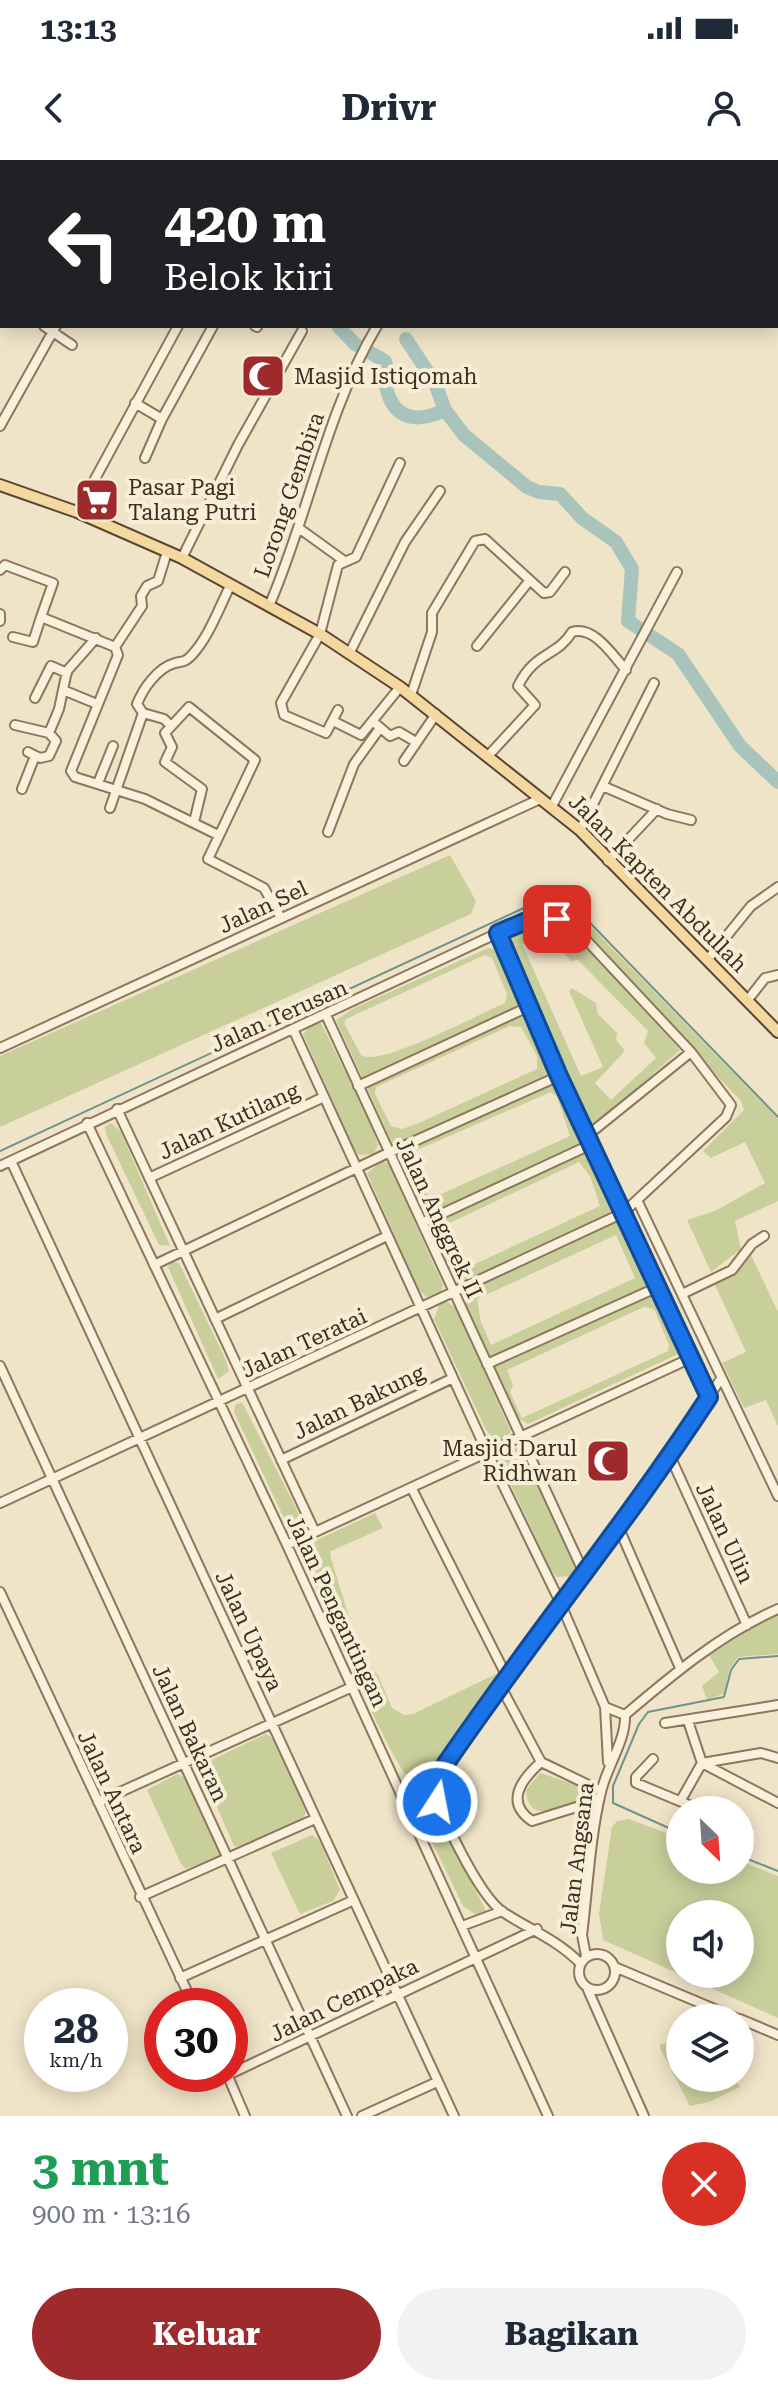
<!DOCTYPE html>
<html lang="id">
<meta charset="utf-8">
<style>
:root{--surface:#fff;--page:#f2f2f3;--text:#1f2937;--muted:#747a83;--accent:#9e2a2b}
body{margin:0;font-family:"Roboto Serif",serif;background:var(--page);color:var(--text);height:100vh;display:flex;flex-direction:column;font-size:30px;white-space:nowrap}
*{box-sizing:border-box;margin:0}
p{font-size:26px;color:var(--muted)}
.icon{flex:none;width:44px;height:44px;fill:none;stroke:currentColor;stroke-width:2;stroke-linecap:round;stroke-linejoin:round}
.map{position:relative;height:1956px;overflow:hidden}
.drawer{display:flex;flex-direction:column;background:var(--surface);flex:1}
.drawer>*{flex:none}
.banner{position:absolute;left:0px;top:0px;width:778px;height:168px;box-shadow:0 4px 20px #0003;background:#202124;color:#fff;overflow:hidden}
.needle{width:52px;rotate:155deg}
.controls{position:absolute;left:666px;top:1636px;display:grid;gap:16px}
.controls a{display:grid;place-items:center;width:88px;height:88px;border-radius:50%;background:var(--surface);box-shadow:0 4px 20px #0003;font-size:40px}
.speed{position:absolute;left:24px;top:1828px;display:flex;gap:16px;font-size:40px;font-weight:700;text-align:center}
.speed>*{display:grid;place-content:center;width:104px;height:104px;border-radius:50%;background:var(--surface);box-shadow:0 4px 20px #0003;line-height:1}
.speed small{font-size:20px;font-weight:400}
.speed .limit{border:12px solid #d22;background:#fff;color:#111}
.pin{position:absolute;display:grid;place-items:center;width:68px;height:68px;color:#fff;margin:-34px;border-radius:16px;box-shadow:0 4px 12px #0006}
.me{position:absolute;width:88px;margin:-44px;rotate:11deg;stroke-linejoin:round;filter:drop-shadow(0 0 6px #0008)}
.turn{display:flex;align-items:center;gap:28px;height:168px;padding:0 32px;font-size:36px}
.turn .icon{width:104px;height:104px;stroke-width:2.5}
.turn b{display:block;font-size:56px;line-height:68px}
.round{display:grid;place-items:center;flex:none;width:84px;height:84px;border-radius:42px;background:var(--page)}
.headline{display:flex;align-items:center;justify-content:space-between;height:136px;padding:0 32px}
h1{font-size:48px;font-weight:700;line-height:60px;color:#1e9e55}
.button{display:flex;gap:16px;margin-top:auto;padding:16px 32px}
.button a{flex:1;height:92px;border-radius:48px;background:var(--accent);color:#fff;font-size:32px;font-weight:700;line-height:92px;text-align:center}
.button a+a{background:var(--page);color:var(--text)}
.status{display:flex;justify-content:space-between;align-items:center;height:56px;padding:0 40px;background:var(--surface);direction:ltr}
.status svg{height:22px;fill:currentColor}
header{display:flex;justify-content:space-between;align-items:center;height:104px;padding:0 32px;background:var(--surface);font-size:36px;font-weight:700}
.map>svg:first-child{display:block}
</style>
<div class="status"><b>13:13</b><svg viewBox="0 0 49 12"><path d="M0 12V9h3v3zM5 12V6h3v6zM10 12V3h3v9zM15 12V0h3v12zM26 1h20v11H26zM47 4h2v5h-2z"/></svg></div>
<header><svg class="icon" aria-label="back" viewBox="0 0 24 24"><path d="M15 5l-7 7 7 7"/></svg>Drivr<svg class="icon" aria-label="person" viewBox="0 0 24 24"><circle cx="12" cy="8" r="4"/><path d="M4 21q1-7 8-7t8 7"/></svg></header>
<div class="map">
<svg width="778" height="1956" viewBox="0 0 778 1956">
<rect width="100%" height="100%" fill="#f0e4c8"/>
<path fill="#c9cf9b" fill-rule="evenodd" d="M450 695 476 741 471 754 0 967V896Z
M557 736 565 740 778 959V1041L735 1061 741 1089 711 1112 687 1060 717 1050 765 1023 745 982 711 998 703 991 744 950 741 941 564 757 548 751 550 739Z
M547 765 572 774 583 783 680 890 598 963 592 964 507 778 513 772ZM549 774 571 801 578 800 648 871 644 883 656 898 611 940 595 923 625 891 616 880 617 873 598 854 596 843 572 828 569 831 603 907 581 916 522 784Z
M488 788 495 789 500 796 678 1194 528 1264 518 1258 336 860 354 848ZM485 795 492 798 507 834 505 843C481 853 379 908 361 895L344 863 346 859ZM510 866 521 867 537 896V909L419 963 402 969 391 966 375 934 376 927ZM551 932 557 937 570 976 430 1039 407 1001 408 994ZM579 1002 590 1016 600 1046 464 1109 439 1068ZM616 1075 635 1118 491 1185 481 1162 477 1139ZM644 1147 654 1149 669 1185 668 1191 522 1258 510 1232 513 1225 507 1210Z
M321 863 373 967 378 985 374 994 359 995 354 989 303 874 310 866Z
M111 963 121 972 170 1086 159 1085 106 974 105 967Z
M381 1002 388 1003 443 1125 441 1133 426 1137 418 1129 367 1013Z
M751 1095 778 1152V1266L766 1240 744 1248 722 1203 746 1192 715 1125 734 1113Z
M172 1102 179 1103 225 1198 229 1211 218 1219 168 1107Z
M445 1140 457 1149 511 1272 505 1279H493L486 1270 434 1159 439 1145Z
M242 1242 294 1344 302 1362 299 1368 289 1366 283 1356 234 1252 235 1245Z
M508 1287 520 1289 576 1407 573 1416 557 1417 551 1410 500 1302 499 1294Z
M375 1353 383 1368 331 1391 330 1395 362 1499 378 1515 392 1548 404 1555 413 1554 496 1514V1521C475 1555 452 1608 409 1617 392 1607 316 1427 303 1397L304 1386Z
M778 1452V1494L738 1497 729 1510 725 1533 707 1540 702 1526 719 1512 709 1495Z
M266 1574 275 1580 306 1652 302 1661 242 1687 234 1686 199 1606Z
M540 1613 586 1628 589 1634C569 1645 528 1669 526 1630Z
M177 1614 188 1619 221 1695 186 1709 181 1704 147 1630Z
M429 1646 439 1659 486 1751 475 1754 463 1746 421 1659 422 1648Z
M629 1659 680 1678V1710H740V1701L778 1716V1858L603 1780 599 1754 612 1667 617 1661ZM680 1754H740V1814H680Z
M312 1675 320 1681 340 1730 333 1741 300 1754 271 1693Z
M667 1883 680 1890V1918H735L740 1927 709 1942 690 1946 660 1888V1885Z"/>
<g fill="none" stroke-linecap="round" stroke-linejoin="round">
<path stroke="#6f938a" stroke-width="2" d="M0 991 554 734 566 738 778 957
M680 1673 613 1643V1626L639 1564 648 1552 724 1537 731 1510 739 1499 778 1496
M740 1696 778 1711"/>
<path stroke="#a9c4bc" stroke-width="14" d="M283 2 286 0
M338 166 355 184 385 201C388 210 384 217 386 226 393 261 418 263 445 250
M406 179 435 223 445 250 464 275 527 327 539 332 560 334 582 358 616 382 632 409 628 461 678 494 740 586 778 622"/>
<g stroke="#8d765c" stroke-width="12">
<path id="minor" d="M69 0 72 2
M58 2 60 0
M0 101 2 97
M0 144 2 141
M44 166 72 185
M255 166 257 167
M135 243 162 259
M0 266 56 166
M145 298 162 259 213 166
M77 352 178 166
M300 369 343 400
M167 392 158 421 147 426 141 436 142 446 115 487 118 495 71 611 75 617 145 639 218 675
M182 398 238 285 302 171
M0 410 5 405 53 423 41 457
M269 446C309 354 326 252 377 166
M0 454V461
M13 477 33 482 41 457 115 487
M477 486 530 420
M350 492 405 382 440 331
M63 530 97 544
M411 535 432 472V453L475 381 485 379 544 433 550 432 565 412
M35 538 51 506 67 513
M338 550 326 573 284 555 281 543 320 474 338 405 356 397 400 303
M143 553 164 559 171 566
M333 561 361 575 400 527
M376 564 390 576 399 572 416 582
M15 565 49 573 59 549 67 511 96 478
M28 592 40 598 49 596 56 581 49 573
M488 596 535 545 518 526C535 491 557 497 572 472 594 465 613 496 626 510
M404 601 436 554
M98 623 113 586
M605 627 667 654 691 660
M22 629 35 596
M552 646 677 412
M110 648 143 553 137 544C143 529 157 508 175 503 182 501 184 503 191 496 209 477 219 448 231 424
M194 662 202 629 165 602 172 587 165 573 189 547 255 600 208 699 264 728 281 758
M580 670 654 523
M328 672 354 604 380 568
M608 701 657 649
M498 773 588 975
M708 799 751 746 778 727
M747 841 765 818 778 815
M326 855 583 1411
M293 869 487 1292 560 1442 605 1547 625 1555
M0 888 540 639
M691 892 588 975 709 1237
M358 926 528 847
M117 949 315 1372
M87 963 287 1385 548 1956
M11 1001 454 1956
M0 1006 517 764C539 755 555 756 575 768L691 892 731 945 726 957 623 1053 0 1343
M149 1018 324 937
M638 1042 778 1336
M422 1063 592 984
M154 1105 388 993 559 916
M682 1134 732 1110 752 1084 764 1076
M215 1159 387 1076
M487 1204 658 1127
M0 1206 347 1956
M670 1296 747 1465
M281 1300 453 1218
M412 1329 506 1515
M618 1366 680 1508
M287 1385 691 1198
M0 1432 194 1846
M500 1525 541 1602
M605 1547 608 1602
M688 1561 702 1603 778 1643
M665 1563 778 1545
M653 1599 636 1617V1623L701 1650
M702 1603 761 1593 778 1598
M403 1639 432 1624
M599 1640 532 1661C504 1642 522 1619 541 1602L601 1631
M681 1640 702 1603
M98 1642 352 1527
M140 1737 315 1659
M462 1766 502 1751
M579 1812a18 18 0 1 1 36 0a18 18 0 1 1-36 0Z
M586 1796 582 1775C588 1728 590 1678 601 1632 607 1606 626 1581 625 1555 672 1515 721 1474 778 1449
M580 1803C556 1779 530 1770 503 1752 479 1736 439 1652 432 1624 524 1486 629 1358 720 1220
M617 1808 736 1858
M180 1818 354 1740
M588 1830 644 1956
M740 1859 778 1875
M227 1914 245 1956
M230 1914 537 1769
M362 1956 437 1922"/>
</g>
<g stroke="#5b4430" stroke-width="14">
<path id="major" d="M0 325 77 352 182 398 320 474 400 527 580 670 778 872"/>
</g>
<use href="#minor" stroke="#faf1dc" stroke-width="8"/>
<use href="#major" stroke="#f3d9a0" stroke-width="10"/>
</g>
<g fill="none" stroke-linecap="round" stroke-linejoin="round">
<g stroke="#114b97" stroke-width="20">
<path id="route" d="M437 1642 432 1624C520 1492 622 1370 709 1237L559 916 498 773 531 759H557"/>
</g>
<use href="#route" stroke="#1a73e8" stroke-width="14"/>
</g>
<defs>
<g id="mosque-square" transform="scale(2.3)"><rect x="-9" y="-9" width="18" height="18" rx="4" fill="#9e2a2b" stroke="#f7eed8"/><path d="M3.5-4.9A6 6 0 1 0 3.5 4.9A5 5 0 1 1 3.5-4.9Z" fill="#fff"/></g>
<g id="supermarket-square" transform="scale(2.3)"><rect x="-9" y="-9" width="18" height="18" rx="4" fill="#9e2a2b" stroke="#f7eed8"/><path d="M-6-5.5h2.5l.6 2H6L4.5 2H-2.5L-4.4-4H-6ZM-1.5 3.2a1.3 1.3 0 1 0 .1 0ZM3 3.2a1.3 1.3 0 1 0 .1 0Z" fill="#fff"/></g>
</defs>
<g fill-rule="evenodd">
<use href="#mosque-square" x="263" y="216"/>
<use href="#supermarket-square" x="97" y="340"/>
<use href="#mosque-square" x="608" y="1301"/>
</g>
<g text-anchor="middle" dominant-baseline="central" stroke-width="8" stroke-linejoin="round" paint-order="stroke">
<g font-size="22" fill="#3d2e20" stroke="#f7eed8" text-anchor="start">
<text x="294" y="216">Masjid Istiqomah</text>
<text x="128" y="327">Pasar Pagi<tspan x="128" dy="25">Talang Putri</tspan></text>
<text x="577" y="1288" text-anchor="end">Masjid Darul<tspan x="577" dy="25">Ridhwan</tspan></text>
</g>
<g font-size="22" fill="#3d2e20" stroke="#f7eed8">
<text transform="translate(289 335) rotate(-71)">Lorong Gembira</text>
<text transform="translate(658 723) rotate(45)">Jalan Kapten Abdullah</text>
<text transform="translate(263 747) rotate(-25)">Jalan Sel</text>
<text transform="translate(279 856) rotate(-24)">Jalan Terusan</text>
<text transform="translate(229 961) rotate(-25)">Jalan Kutilang</text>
<text transform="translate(439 1058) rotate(65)">Jalan Anggrek II</text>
<text transform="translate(304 1183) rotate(-25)">Jalan Teratai</text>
<text transform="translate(359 1242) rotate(-26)">Jalan Bakung</text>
<text transform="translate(725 1373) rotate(65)">Jalan Ulin</text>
<text transform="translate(337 1451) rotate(65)">Jalan Pengantingan</text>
<text transform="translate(249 1471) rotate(65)">Jalan Upaya</text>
<text transform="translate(190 1573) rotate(65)">Jalan Bakaran</text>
<text transform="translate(112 1632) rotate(65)">Jalan Antara</text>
<text transform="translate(577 1698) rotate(-83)">Jalan Angsana</text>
<text transform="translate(344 1840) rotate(-26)">Jalan Cempaka</text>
</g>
</g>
</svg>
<div class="controls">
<a><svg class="needle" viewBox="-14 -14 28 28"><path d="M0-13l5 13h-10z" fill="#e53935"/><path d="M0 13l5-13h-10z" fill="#747a83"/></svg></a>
<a><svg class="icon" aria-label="sound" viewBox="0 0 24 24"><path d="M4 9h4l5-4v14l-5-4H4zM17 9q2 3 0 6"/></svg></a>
<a><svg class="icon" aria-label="layers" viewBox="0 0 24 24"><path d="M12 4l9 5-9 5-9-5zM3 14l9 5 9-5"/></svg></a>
</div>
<div class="speed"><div>28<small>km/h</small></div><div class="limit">30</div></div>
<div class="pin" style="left:557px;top:759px;background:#d93025"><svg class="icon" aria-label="arrive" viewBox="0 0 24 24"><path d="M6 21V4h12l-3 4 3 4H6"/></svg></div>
<svg class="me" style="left:437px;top:1642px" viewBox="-20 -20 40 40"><circle r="17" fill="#1a73e8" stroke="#fff" stroke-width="3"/><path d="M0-11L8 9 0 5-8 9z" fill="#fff"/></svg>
<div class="banner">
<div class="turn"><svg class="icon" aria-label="left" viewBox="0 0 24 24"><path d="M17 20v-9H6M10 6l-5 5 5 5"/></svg><div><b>420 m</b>Belok kiri</div></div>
</div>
</div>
<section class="drawer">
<div class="headline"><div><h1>3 mnt</h1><p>900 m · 13:16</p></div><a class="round" style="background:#d93025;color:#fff"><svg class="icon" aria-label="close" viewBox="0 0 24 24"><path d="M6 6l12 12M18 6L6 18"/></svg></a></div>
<div class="button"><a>Keluar</a><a>Bagikan</a></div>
</section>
